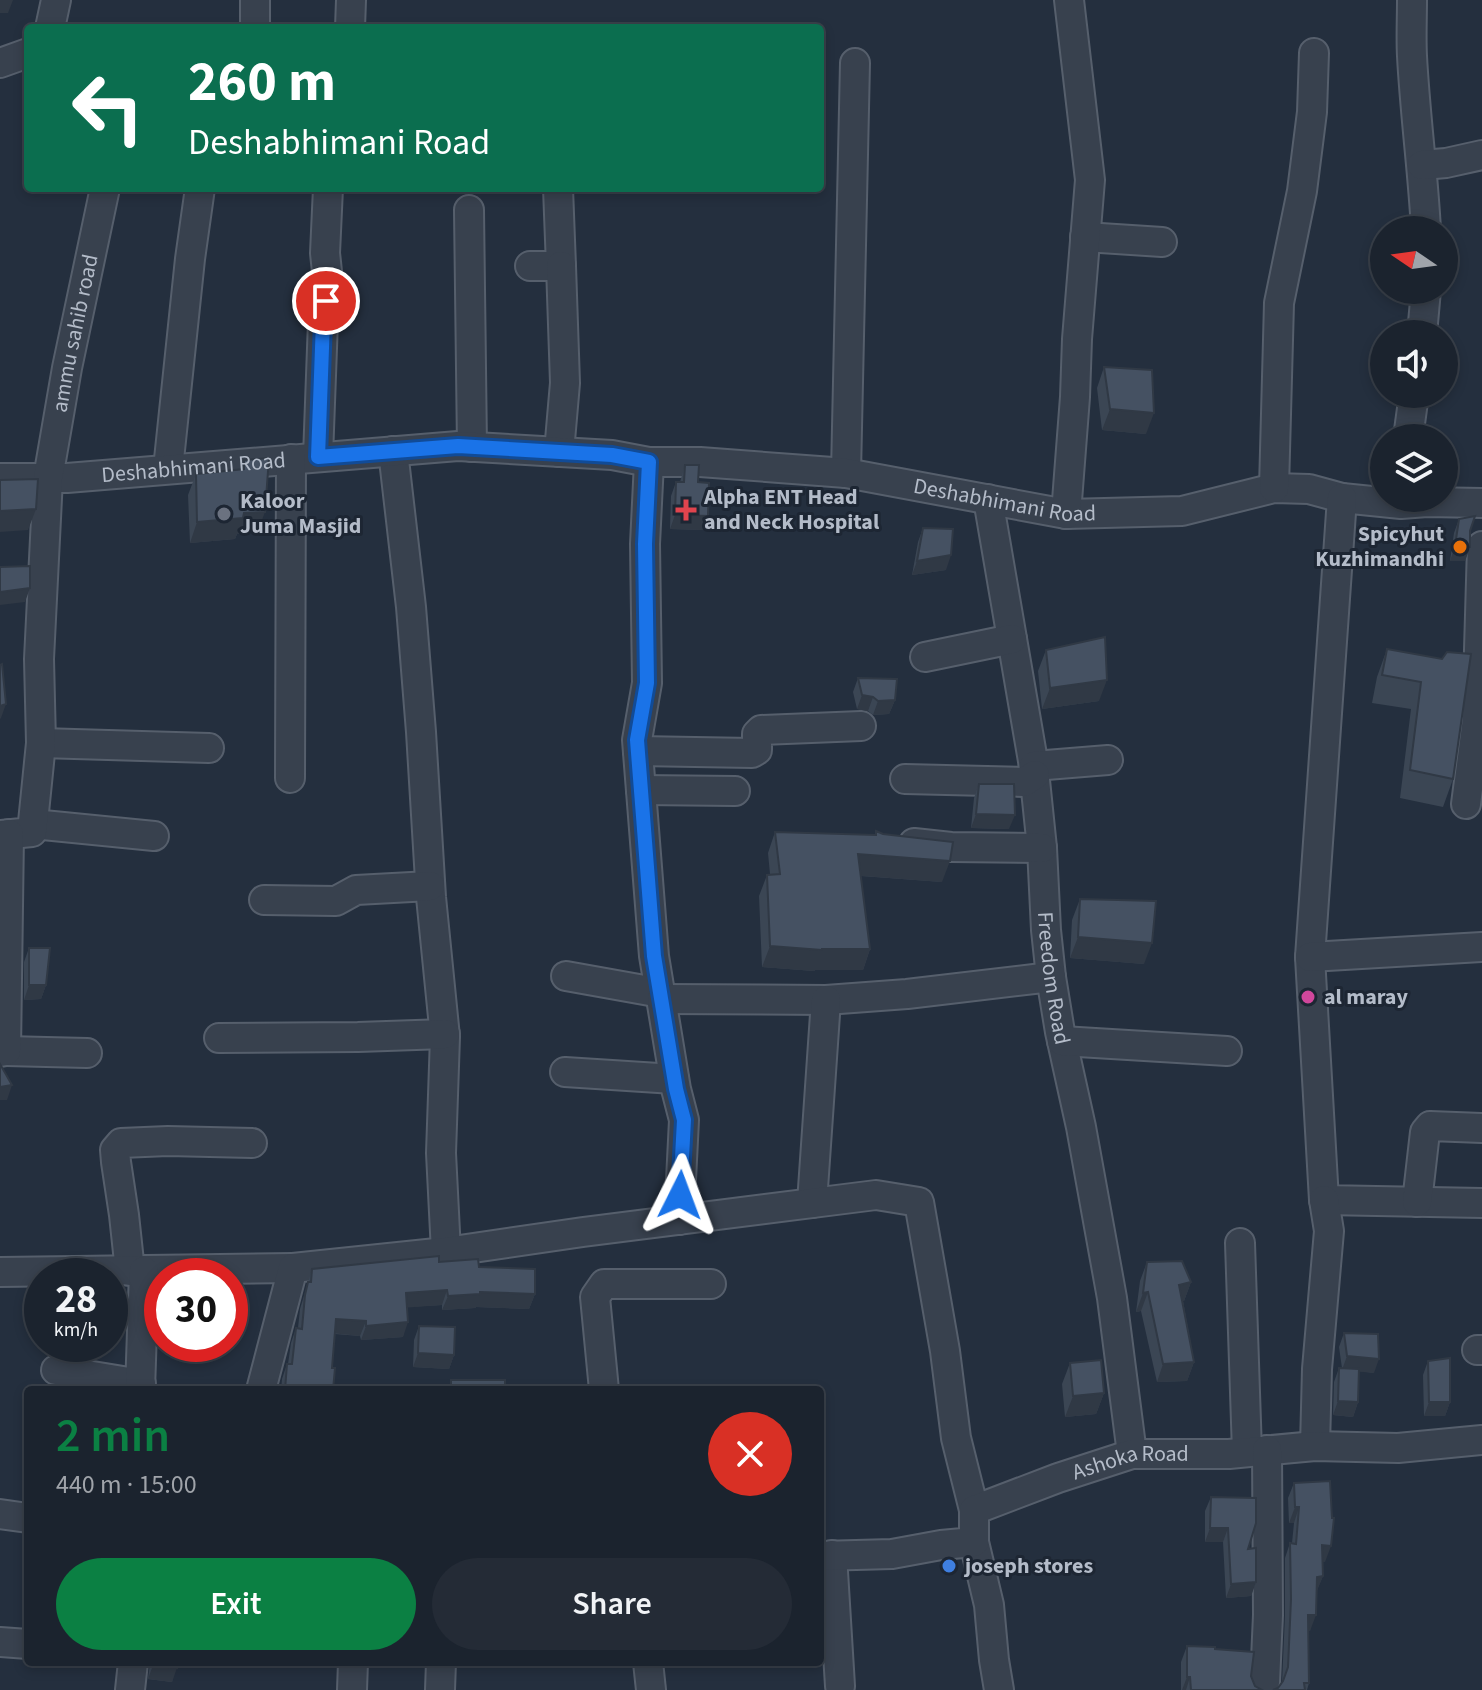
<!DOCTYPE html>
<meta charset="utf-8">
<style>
:root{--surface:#1b232e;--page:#242b36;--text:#f1f3f6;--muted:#a0a4aa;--line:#39404a;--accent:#0b8043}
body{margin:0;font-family:"Source Sans 3",sans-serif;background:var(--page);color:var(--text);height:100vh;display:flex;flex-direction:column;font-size:30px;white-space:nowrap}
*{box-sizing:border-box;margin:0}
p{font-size:26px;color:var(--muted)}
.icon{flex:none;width:44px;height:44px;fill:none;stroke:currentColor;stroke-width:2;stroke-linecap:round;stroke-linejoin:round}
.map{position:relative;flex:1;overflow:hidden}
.panel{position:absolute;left:24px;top:1386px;width:800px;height:280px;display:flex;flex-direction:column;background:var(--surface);border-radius:8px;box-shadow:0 4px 12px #0003,0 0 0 2px var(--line)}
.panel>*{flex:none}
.top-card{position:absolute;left:24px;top:24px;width:800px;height:168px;border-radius:8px;box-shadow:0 4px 12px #0003,0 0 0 2px var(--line);background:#0b6e4f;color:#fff;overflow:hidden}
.needle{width:52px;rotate:283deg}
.buttons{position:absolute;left:1370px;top:216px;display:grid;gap:16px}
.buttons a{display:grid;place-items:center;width:88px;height:88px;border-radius:50%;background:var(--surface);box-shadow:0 4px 12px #0003,0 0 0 2px var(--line);font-size:40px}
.speed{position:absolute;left:24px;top:1258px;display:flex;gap:16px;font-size:40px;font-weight:700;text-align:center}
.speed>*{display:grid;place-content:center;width:104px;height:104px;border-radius:50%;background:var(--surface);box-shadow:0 4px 12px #0003,0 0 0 2px var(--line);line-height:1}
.speed small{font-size:20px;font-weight:400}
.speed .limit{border:12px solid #d22;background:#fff;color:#111}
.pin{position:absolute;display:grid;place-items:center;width:68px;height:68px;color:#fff;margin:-34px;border:4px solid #fff;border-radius:50%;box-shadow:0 2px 8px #0007}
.me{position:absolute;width:88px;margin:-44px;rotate:3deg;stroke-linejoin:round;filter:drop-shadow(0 0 6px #0008)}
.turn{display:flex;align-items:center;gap:28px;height:168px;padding:0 32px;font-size:36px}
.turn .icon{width:104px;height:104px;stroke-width:2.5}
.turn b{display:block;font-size:56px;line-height:68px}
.round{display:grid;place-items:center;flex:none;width:84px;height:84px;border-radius:42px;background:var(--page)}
.headline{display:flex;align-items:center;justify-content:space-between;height:136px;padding:0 32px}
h1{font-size:48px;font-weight:600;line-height:60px;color:var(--accent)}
.button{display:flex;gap:16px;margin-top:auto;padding:16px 32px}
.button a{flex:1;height:92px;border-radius:48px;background:var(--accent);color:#fff;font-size:32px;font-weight:600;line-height:92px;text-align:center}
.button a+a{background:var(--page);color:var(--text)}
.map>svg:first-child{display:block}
</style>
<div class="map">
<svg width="1482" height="1690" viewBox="0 0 1482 1690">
<rect width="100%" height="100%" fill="#242f3e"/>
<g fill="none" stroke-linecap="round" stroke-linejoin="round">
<g stroke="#565f6c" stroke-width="32">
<g id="minor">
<path d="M1412 0C1412 19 1411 37 1412 56 1415 114 1423 172 1426 230"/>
<path d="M50 28 56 0"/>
<path d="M255 28V0"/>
<path d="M350 28 351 0"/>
<path d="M0 63 28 53"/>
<path d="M1422 165 1446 163 1482 155"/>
<path d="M469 210 472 447"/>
<path d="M1085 237 1162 242"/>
<path d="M530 266H561L558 188"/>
<path d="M1422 334 1426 290"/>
<path d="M1408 438 1414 394"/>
<path d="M393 451 411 607 421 732 431 897 445 1037 441 1153 446 1252"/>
<path d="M559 452 565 383 561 266"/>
<path d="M318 457 323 321 328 281 325 253 328 188"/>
<path d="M649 462 645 544 647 683 637 740 654 956 676 1089 684 1120 679 1220"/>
<path d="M168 469 190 259 200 188"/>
<path d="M846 473 855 63"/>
<path id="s1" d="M0 478H67L458 446 612 455 649 462H700L846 473 1066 514 1182 511 1274 488 1309 489 1342 498 1401 504 1427 502 1482 503"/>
<path d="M1274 488 1279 303 1302 191 1312 112 1314 53"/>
<path d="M1342 498 1310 957 1324 1200 1482 1203"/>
<path id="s2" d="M988 499 1033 761 1042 848 1046 930 1051 977 1060 1032 1081 1127 1112 1298 1132 1454"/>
<path d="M1066 514 1075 397 1077 339 1090 180 1069 0"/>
<path d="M925 657 1012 639"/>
<path d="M41 743 209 748"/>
<path d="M638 751 752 753 757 750V734L761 730 861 726"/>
<path d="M1034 766 1108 760"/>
<path d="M290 778 291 459"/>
<path d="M905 779 1024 782 1035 775"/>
<path d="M641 790 735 791"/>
<path d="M1466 804 1477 719 1482 546"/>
<path d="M33 824 154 836"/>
<path id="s3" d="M0 835 32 832 41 743 39 659 48 478 67 368 105 188"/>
<path d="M914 843 951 847 1042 848"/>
<path d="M264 900 336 901 356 890 430 886"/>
<path d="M1310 957 1482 947"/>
<path d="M566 976 661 993"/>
<path d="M662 999 826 1000 907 994 1051 977"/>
<path d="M219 1038 358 1037 445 1034"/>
<path d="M1062 1041 1227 1051"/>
<path d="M6 1051 87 1053"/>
<path d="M0 1052 6 1051 9 834"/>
<path d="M565 1072 674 1079"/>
<path d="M1417 1202 1425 1132 1430 1126 1482 1128"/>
<path d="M812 1203 826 1000"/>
<path d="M1240 1243 1247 1452"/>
<path d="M130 1271 124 1215 116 1162 115 1150 121 1143 168 1141 252 1143"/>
<path d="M0 1272 293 1268"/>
<path d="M1477 1350H1482"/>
<path d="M56 1370 141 1384"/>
<path d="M140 1390 144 1271"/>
<path d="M261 1390 293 1268 446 1252 583 1232 876 1195 919 1202 945 1351 956 1438 974 1510"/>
<path d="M604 1390 595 1297 604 1284H711"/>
<path d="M1315 1446 1317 1369 1329 1231 1324 1200"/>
<path d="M0 1514 28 1518"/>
<path d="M974 1542 989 1605 994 1660 999 1690"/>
<path d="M832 1555 840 1686"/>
<path id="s4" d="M820 1556 892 1554 941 1545 974 1542V1510L1058 1478 1132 1454H1229L1315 1446 1398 1448 1482 1440"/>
<path d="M0 1642 28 1644"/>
<path d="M648 1662 651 1690"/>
<path d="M130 1690 133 1662"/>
<path d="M352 1690 353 1662"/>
<path d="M440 1690 441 1662"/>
<path d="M1262 1690 1265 1682 1268 1615 1267 1450"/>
</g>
</g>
<use href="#minor" stroke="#38414e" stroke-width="28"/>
</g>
<path fill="#3b4654" d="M1104 367 1146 434 1102 430 1097 388Z
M244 460 257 533 237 534 235 539 190 543 188 495 196 474 240 469Z
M685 465 698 482 708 516 703 530 670 529 671 496 676 482H680Z
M1459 519 1470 531V547L1465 561H1450L1454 533Z
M923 528 946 570 912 575 918 542Z
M1387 649 1442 659 1453 779 1443 807 1400 798 1411 709 1372 703 1377 677Z
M1046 650 1099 701 1042 709 1038 671Z
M858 678 895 700 889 714 873 715 868 711 857 709 853 692Z
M979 784 1009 829 971 828 974 798Z
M775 832 942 882 861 876 870 949 863 970H815L814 971 762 967 759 896 767 875 770 874 768 853Z
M1080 899 1144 964 1070 958 1072 920Z
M29 948 46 985 41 999 24 1000V962Z
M439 1262 479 1267 535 1294 529 1309 476 1307 475 1308 442 1310V1305L407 1307 403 1337 361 1340 360 1336 335 1334 332 1368 333 1390H281L282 1379 287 1364H288L291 1343 296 1328H298L300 1309 312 1269Z
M1147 1262 1191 1282 1184 1301H1183L1194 1362 1187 1381 1157 1382 1141 1311 1136 1312 1140 1281Z
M419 1326 454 1355 449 1369 413 1367 414 1340Z
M1344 1333 1374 1373 1359 1371 1358 1402 1353 1417 1333 1415 1334 1382 1339 1368H1342L1339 1347Z
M1428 1361 1450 1402 1445 1416H1424L1423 1375Z
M1070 1363 1104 1393 1096 1414 1065 1417 1062 1384Z
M1294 1483 1325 1562 1322 1561 1323 1576 1316 1592 1310 1631H1309V1683L1307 1690H1273L1278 1688 1282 1683 1285 1615V1558L1290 1543H1292L1294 1523H1289L1288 1498Z
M1211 1497 1256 1582 1251 1596 1226 1598 1223 1542H1205V1511Z
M1187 1646 1215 1649 1251 1676 1255 1686 1262 1690H1181V1662Z
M150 1662H177L172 1682 148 1679Z"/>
<path fill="#303945" d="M0 0H13L8 13H0Z
M1110 409 1154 413 1146 434 1102 430Z
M36 509 28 530 0 532V511Z
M265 512 257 533 237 534 235 539 190 543 197 522 244 513Z
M675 515 708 516 703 530 670 529Z
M1455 546 1470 547 1465 561H1450Z
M951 555 946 570 912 575 917 561Z
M30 588 25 602 0 605V592Z
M1107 680 1099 701 1042 709 1050 688Z
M862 695 873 697 868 711 857 709Z
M895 700 889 714 873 715 878 701Z
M6 704 1 718 0 719V706Z
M976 814 1015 815 1009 829 971 828Z
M858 854 950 861 942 882 850 875Z
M1078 937 1152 943 1144 964 1070 958Z
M770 946 822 949H870L863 970H815L814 971 762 967Z
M29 985H46L41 999 24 1000Z
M12 1085 7 1100H0V1087Z
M1191 1282 1184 1301 1173 1303 1179 1285Z
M447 1290 442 1305 401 1308 406 1293Z
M480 1292 535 1294 529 1309 476 1307 475 1308 442 1310 448 1296Z
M1148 1292 1141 1311 1136 1312 1143 1293Z
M336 1319 366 1321 360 1336 331 1333Z
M408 1322 403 1337 361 1340 366 1326Z
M418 1353 454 1355 449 1369 413 1367Z
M1347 1356 1379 1359 1374 1373 1342 1370Z
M1194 1362 1187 1381 1157 1382 1163 1364Z
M1104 1393 1096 1414 1065 1417 1073 1396Z
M1338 1401 1358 1402 1353 1417 1333 1415Z
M1429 1402H1450L1445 1416H1424Z
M1295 1507H1299L1294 1523H1289Z
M1210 1528H1228L1223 1542H1205Z
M1322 1545 1331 1546 1325 1562 1316 1561Z
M1323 1576 1317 1591 1311 1592 1317 1577Z
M1256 1582 1251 1596 1226 1598 1231 1584Z
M1308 1615H1316L1310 1631H1303Z
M153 1665 177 1668 172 1682 148 1679Z
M1187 1677H1190L1186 1690H1182Z"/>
<path fill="#455162" stroke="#303945" stroke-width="2" d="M1104 367 1152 370 1154 413 1110 409Z
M269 458 265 512 244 513 243 518 197 522 196 474 244 469V460Z
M685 465H699L698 482 709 483 708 516 675 515 676 482H684Z
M38 479 36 509 0 511V480Z
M1475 516 1470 531V547L1455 546 1459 519Z
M923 528 953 529 951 555 917 561Z
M30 566V588L0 592V567Z
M1105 637 1107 680 1050 688 1046 650Z
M1387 649 1442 659 1447 652 1471 654 1453 779 1410 770 1421 682 1382 675Z
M2 664 6 704 0 706V665Z
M858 678 897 679 895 700 878 701 873 697 862 695Z
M979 784H1014L1015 815 976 814Z
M876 831 883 834 953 842 950 861 858 854 870 949H822V950L770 946 767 875 780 874 775 832 876 835Z
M1080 899 1156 901 1152 943 1078 937Z
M29 948H50L46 985H29Z
M0 1064 12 1085 0 1087Z
M439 1256V1262L478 1259 479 1267 535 1269V1294L480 1292V1294L448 1296 447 1290 406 1293 408 1322 366 1326V1321L336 1319 332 1368H335L333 1390H285L287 1364H292L296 1328 302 1329 305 1295 308 1282H311L312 1269Z
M1182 1261 1191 1282 1179 1285 1194 1362 1163 1364 1148 1292 1143 1293 1147 1262Z
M419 1326 455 1327 454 1355 418 1353Z
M1344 1333 1378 1334 1379 1359 1347 1356Z
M1450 1358V1402H1429L1428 1361Z
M1101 1360 1104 1393 1073 1396 1070 1363Z
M1339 1368 1359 1369 1358 1402 1338 1401Z
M451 1380H505V1390H451Z
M1330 1481 1332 1518H1334L1331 1546 1322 1545 1323 1576 1317 1577 1316 1615H1308L1309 1683H1304L1305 1690H1273L1278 1688 1283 1681 1288 1667 1291 1599 1290 1543 1296 1544 1299 1507H1295L1294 1483Z
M1211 1497 1256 1498V1523L1248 1549 1256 1548V1582L1231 1584 1228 1528H1210Z
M1187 1646 1215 1647V1649L1254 1652 1251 1676 1255 1686 1262 1690H1191L1190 1677H1187Z
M154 1662H177V1668L153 1665Z"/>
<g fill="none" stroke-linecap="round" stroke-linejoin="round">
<g stroke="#114b97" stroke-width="20">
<path id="route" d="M326 301 323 321 318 457 458 446 612 455 649 462 645 544 647 683 637 740 654 956 676 1089 684 1120 680 1195"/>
</g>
<use href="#route" stroke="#1a73e8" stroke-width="14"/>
</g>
<path fill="#e0444e" stroke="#1d2633" stroke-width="3" d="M682 498h8v8h8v8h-8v8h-8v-8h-8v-8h8z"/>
<circle fill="#6b7280" stroke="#1d2633" stroke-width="3" cx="224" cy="514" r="8"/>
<circle fill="#e8710a" stroke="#1d2633" stroke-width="3" cx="1460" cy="547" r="8"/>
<circle fill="#d1479c" stroke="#1d2633" stroke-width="3" cx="1308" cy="997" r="8"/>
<circle fill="#3f7fe0" stroke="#1d2633" stroke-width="3" cx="949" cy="1566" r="8"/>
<g text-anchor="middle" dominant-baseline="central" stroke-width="6" stroke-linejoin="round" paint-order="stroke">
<g font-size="22" fill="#b4bcc9" stroke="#1d2633">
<text stroke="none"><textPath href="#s3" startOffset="534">ammu sahib road</textPath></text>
<text stroke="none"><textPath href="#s1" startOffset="194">Deshabhimani Road</textPath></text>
<text stroke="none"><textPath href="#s1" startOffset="1010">Deshabhimani Road</textPath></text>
<text stroke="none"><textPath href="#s2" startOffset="484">Freedom Road</textPath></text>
<text stroke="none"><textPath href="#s4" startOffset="352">Ashoka Road</textPath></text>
</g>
<g font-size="22" font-weight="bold" fill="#b4bcc9" stroke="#1d2633" text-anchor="start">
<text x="704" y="497">Alpha ENT Head<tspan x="704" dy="25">and Neck Hospital</tspan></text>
<text x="240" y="501">Kaloor<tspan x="240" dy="25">Juma Masjid</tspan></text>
<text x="1444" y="534" text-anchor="end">Spicyhut<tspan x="1444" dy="25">Kuzhimandhi</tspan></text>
<text x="1324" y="997">al maray</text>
<text x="965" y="1566">joseph stores</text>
</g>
</g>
</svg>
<div class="buttons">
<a><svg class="needle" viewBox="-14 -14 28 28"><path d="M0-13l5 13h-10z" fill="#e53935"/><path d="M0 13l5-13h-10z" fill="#a0a4aa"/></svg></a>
<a><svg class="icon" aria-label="sound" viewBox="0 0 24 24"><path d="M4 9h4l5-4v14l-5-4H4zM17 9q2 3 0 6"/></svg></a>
<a><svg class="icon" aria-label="layers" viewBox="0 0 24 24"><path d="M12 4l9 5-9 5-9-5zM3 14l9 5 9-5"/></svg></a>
</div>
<div class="speed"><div>28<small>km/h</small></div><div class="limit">30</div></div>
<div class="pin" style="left:326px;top:301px;background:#d93025"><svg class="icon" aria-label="arrive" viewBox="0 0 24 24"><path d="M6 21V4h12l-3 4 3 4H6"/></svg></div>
<svg class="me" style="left:680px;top:1195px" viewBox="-20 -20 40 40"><path d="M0-17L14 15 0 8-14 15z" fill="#1a73e8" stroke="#fff" stroke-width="4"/></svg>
<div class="top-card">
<div class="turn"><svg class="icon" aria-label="left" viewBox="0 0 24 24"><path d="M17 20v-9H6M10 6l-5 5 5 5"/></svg><div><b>260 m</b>Deshabhimani Road</div></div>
</div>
<section class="panel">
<div class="headline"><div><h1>2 min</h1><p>440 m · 15:00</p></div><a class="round" style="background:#d93025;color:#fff"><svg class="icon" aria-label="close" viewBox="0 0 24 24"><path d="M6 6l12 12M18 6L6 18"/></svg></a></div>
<div class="button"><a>Exit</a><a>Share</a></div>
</section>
</div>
